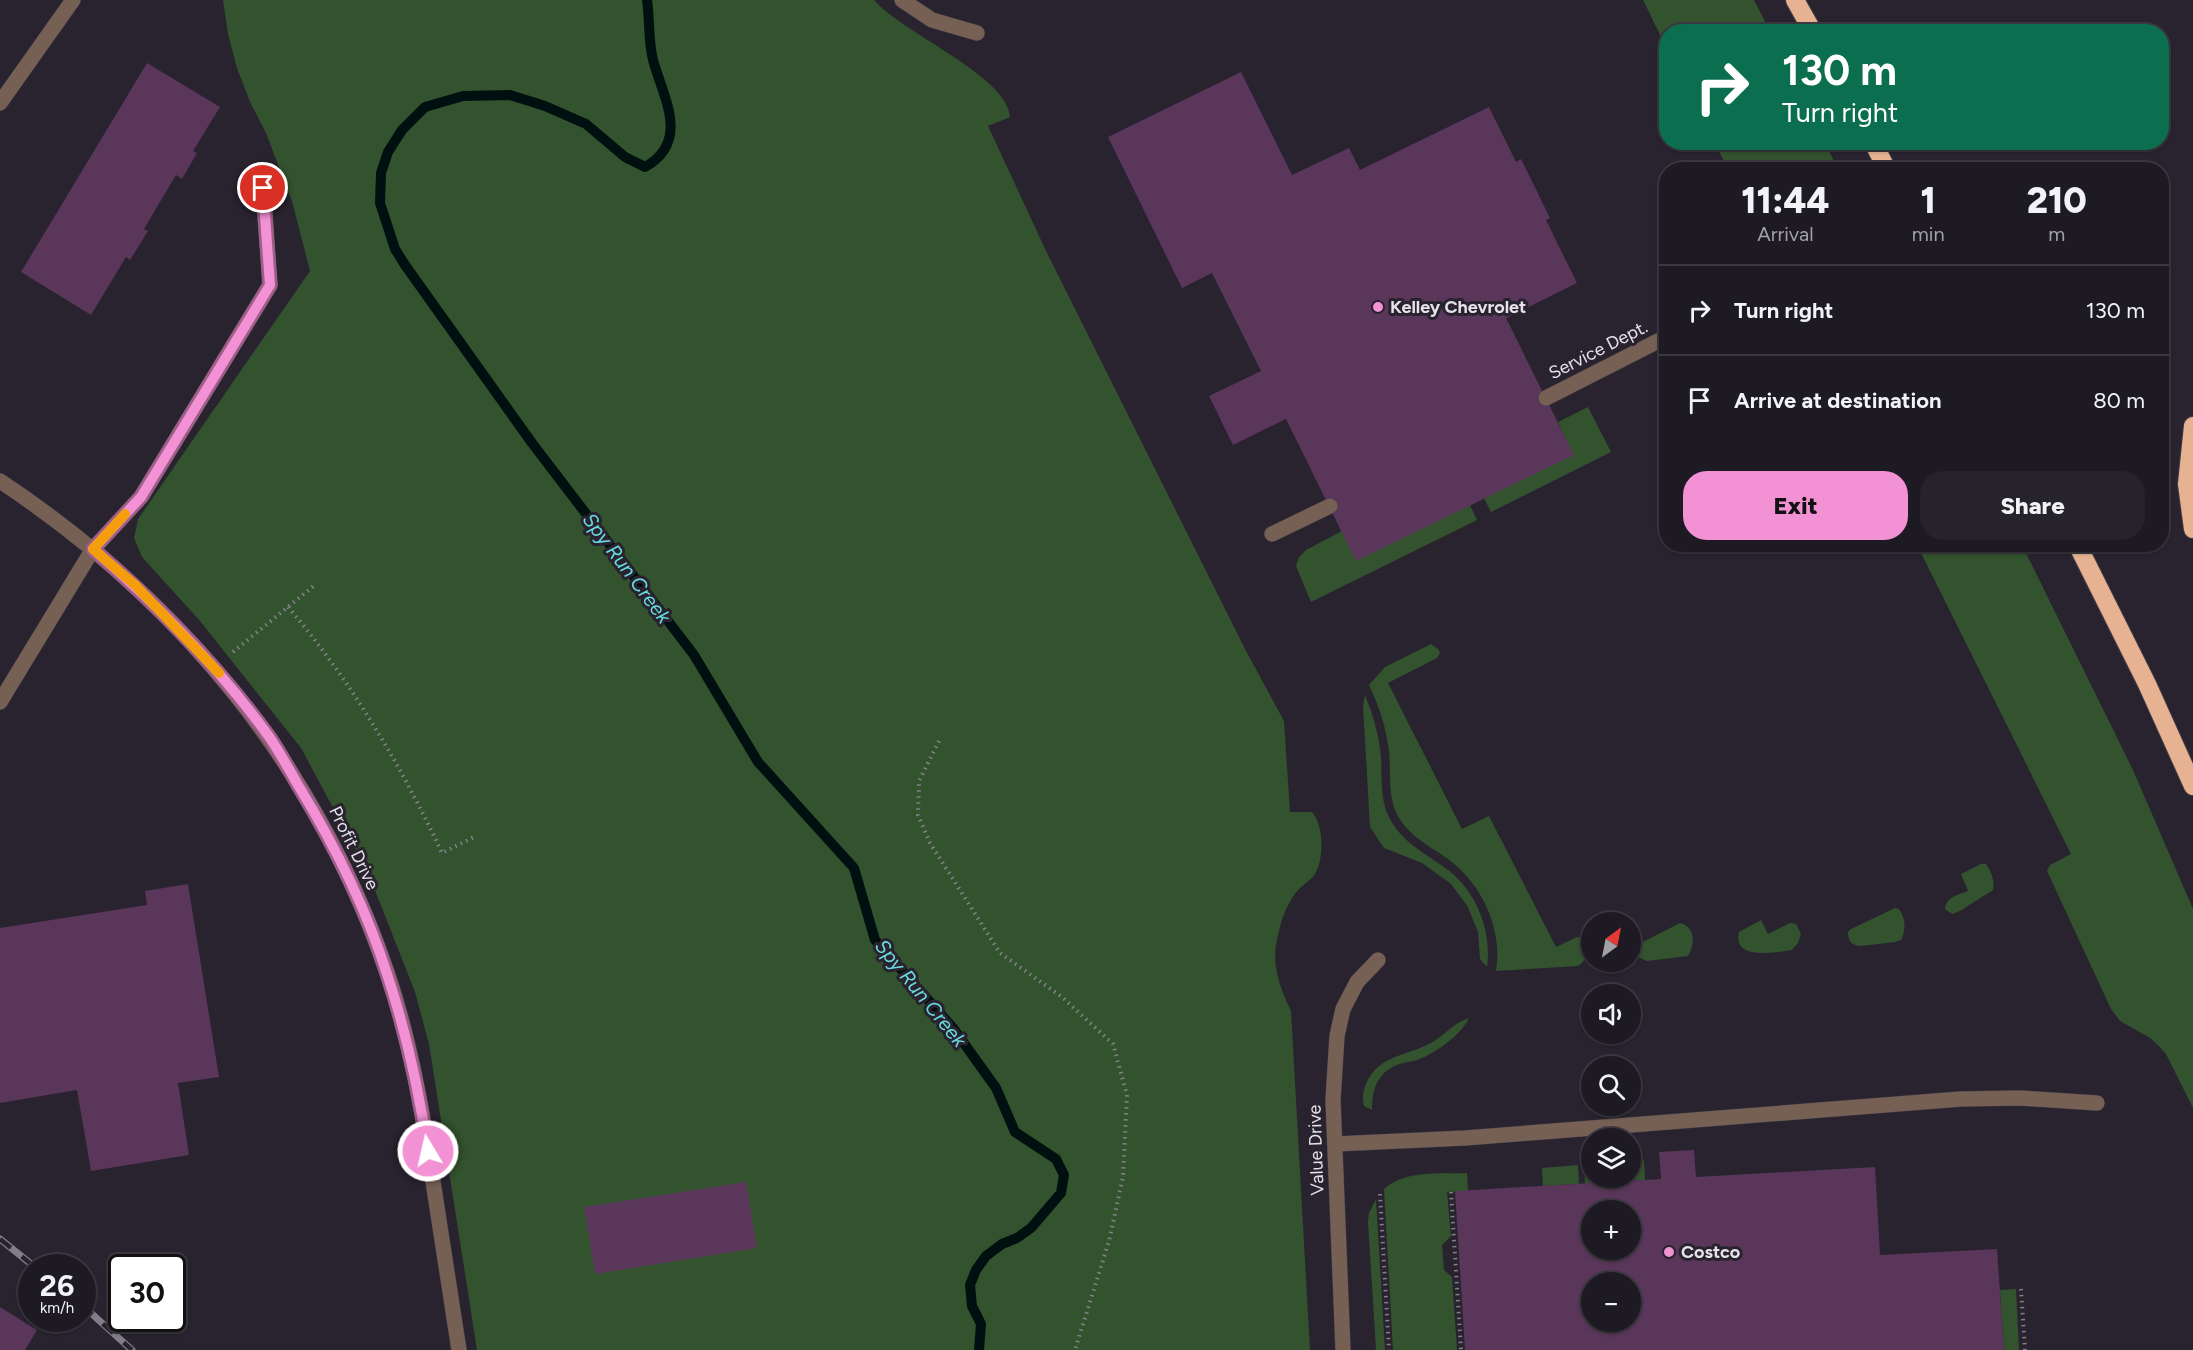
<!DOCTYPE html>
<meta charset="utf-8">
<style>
:root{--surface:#1e1a23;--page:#26232b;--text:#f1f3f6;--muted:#a1a1a6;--line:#3c3841;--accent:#f391d5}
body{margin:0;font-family:Figtree,sans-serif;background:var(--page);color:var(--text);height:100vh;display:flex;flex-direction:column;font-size:22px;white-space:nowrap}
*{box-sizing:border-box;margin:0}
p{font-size:20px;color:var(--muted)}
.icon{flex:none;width:33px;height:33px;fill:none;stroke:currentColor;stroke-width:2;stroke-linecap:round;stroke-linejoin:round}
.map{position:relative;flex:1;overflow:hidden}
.sheet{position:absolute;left:1659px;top:162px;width:510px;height:390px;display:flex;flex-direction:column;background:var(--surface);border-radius:24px;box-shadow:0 2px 4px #0004,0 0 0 2px var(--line)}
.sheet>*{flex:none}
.hud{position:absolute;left:1659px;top:24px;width:510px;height:126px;border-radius:24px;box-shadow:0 2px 4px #0004,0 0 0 2px var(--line);background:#0b6e4f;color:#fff;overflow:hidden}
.needle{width:39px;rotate:32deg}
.tools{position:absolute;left:1581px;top:912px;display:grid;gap:12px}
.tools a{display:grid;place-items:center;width:60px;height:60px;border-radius:50%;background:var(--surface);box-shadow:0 2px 4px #0004,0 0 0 2px var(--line);font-size:30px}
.speed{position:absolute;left:18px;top:1254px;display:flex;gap:12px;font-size:30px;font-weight:700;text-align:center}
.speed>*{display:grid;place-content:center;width:78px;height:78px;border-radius:50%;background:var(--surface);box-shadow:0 2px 4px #0004,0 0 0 2px var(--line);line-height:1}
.speed small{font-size:15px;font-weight:400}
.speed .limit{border:3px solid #111;border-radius:9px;background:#fff;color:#111}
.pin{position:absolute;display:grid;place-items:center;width:51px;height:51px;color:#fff;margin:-26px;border:3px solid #fff;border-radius:50%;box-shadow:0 2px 6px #0007}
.me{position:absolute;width:66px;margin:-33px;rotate:351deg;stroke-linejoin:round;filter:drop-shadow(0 0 4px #0008)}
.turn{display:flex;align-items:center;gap:21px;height:126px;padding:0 24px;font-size:27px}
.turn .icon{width:78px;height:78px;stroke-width:2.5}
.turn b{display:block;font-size:42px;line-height:51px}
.eta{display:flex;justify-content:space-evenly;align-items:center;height:102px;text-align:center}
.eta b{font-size:36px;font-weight:800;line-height:42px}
.primary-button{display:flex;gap:12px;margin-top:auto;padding:12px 24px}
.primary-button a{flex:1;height:69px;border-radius:24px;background:var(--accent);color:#111;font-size:24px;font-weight:800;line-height:69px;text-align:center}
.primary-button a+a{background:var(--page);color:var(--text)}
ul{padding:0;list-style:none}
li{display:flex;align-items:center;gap:18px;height:90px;padding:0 24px;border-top:2px solid var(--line)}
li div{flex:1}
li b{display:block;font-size:22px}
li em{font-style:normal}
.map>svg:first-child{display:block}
</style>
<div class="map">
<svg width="2193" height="1350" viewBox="0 0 2193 1350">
<rect width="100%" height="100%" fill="#28232f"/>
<path fill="#32532d" d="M223 0H874C902 33 1008 76 1010 117L988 126 1047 253 1245 649 1284 721 1290 812H1312C1324 825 1324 859 1315 874 1311 880 1304 884 1298 890 1289 900 1282 917 1279 931 1270 962 1278 983 1291 1011L1310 1350H477L429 1044 415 992 369 875 301 748 200 621 142 557 134 538 138 519 310 271 292 201 266 133 250 102 237 68 228 34Z
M1643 0H1754L1770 31 1666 32V47Z
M1715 143H1825L1838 169H1728Z
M1588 407 1611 452 1491 512 1484 498 1573 454 1558 422Z
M1470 505 1477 520 1311 602 1296 566 1299 557 1306 550 1342 531Z
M1917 545H2022L2133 770 2193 909V1108L2166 1054 2160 1047 2150 1038 2120 1021 2111 1009 2047 871 2050 865 2071 854Z
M1431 644 1438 649 1440 653 1437 658 1388 683 1462 829 1489 816 1556 947 1577 937 1582 938C1591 947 1589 959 1578 966L1496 971C1503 929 1482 884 1448 859 1428 845 1405 834 1395 810 1388 792 1391 770 1389 751 1386 727 1379 706 1369 685L1385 667Z
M1365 695C1373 715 1379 735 1381 757 1382 775 1380 798 1388 815 1400 841 1423 852 1444 867 1476 889 1492 930 1487 967L1480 959 1478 932 1473 920 1468 907 1451 884 1422 863 1384 848 1370 827 1363 706Z
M1981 864H1986C1991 871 1995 880 1993 890L1960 911 1952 914 1945 909C1946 897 1958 895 1968 891L1961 874Z
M1895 908 1899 909C1906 918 1906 930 1901 940L1895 942 1861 946C1852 946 1848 941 1848 932L1851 929Z
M1761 920 1768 934 1790 923 1796 924 1801 934 1798 943 1792 950C1777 952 1732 961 1739 932Z
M1680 923C1696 927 1695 945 1688 956L1647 961 1638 957 1636 947 1639 944Z
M1469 1018C1460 1036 1438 1051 1420 1059 1413 1062 1404 1062 1397 1065 1377 1073 1372 1090 1372 1110L1364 1106C1362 1099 1363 1091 1366 1084 1378 1055 1407 1056 1431 1043 1445 1035 1453 1023 1469 1018Z
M1644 1160 1645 1180 1585 1184 1584 1164H1591L1592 1178H1630L1631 1161Z
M1578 1165 1579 1184 1543 1186 1542 1168Z
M1467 1173 1468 1191 1447 1192 1451 1236 1442 1245 1444 1270 1452 1277 1457 1350H1393L1384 1189C1405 1170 1439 1174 1467 1173Z
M1376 1199 1385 1350H1376L1368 1222 1369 1213Z
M2016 1289 2019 1350H2004L2000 1290Z"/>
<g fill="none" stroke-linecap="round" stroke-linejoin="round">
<path stroke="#001011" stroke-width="10" d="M647 0C650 20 648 40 653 60 663 97 691 141 645 167L625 157 586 124 545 106 510 95 463 96 425 107 402 130 388 152 381 173 380 203 395 249 405 265 532 443 694 655 758 762 854 868 875 940 953 1028 996 1088 1015 1132 1056 1159 1064 1175 1061 1193 1031 1228 1017 1238 1002 1244 986 1256 976 1270 970 1285 972 1306 981 1324 979 1350"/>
</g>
<path fill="#59365a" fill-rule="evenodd" d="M147 63 220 107 193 151 197 153 182 179 176 175 144 229 148 231 130 260 126 257 91 315 21 272Z
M1241 72 1292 175 1349 148 1360 170 1489 107 1516 162 1521 159 1550 218 1546 220 1577 283 1506 318 1574 455 1356 561 1286 419 1233 445 1209 396 1261 371 1212 273 1182 288 1108 137Z
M188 884 219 1077 178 1083 189 1155 91 1171 77 1090 0 1103V928L147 905 145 891Z
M1694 1150 1696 1177 1875 1167 1880 1255 1997 1249 2004 1350H1465L1455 1191 1661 1179 1659 1152ZM1592 1210H1630V1250H1592ZM1592 1282H1630V1322H1592Z
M746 1182 757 1248 595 1274 584 1207Z
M0 1307 37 1330 25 1350H0Z"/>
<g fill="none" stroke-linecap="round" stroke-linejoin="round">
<g stroke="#423e49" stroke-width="16">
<path id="lane" d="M902 0 932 20 977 33
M0 103 73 0
M1546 398 1666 337
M1272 534 1330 506
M0 702 93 549 141 497 270 285 263 188
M1335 1144 1465 1138 1961 1099 2020 1098 2097 1103"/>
</g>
<g stroke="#423e49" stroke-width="16">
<path id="street" d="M0 481C181 601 316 765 387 972 408 1033 420 1098 430 1162 440 1225 449 1287 459 1350
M1343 1350 1333 1100 1337 1036 1343 1009 1357 982 1378 960"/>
</g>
<g stroke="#423e49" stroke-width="20">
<path id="highway" d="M1795 0 1813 32
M1873 142 1887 170
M2193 426 2187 484 2193 529
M2077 544 2147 684 2193 786"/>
</g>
<path stroke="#84808a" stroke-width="4" stroke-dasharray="1.5 4.5" stroke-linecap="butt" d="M288 607C351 681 401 765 442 853L474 837
M233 652 316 584
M939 741 919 781 918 815 930 843 1000 953 1062 997 1113 1044 1127 1095 1123 1177 1109 1241 1075 1350
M1451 1192 1461 1350
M1380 1194 1389 1350
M2021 1289 2025 1350"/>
<use href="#lane" stroke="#766054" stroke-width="15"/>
<use href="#street" stroke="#766054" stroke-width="15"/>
<use href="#highway" stroke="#e6b292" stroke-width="18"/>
<g stroke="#827e88" stroke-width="7">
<path id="rail" d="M0 1239 36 1268
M82 1305 132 1350"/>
</g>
<use href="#rail" stroke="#28232f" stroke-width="4.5" stroke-dasharray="14" stroke-linecap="butt"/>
</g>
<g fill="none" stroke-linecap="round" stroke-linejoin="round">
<g stroke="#9e5e8a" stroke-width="15">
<path id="route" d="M263 188 270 285 141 497 93 549C159 606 219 667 270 738 280 753 289 769 298 785 334 844 366 908 387 974 406 1031 419 1091 428 1151"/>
</g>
<use href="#route" stroke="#f391d5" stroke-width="10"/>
<path stroke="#f59e0b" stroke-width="10" d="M125 514 93 549 135 585 219 673"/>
</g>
<g fill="#f391d5" stroke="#28232f" stroke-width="2">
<circle cx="1378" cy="307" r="6"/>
<circle cx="1669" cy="1252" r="6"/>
</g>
<g text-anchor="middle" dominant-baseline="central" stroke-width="6" stroke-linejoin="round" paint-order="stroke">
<g font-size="18" font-weight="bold" fill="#e5e2ea" stroke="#28232f" text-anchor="start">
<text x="1390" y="307">Kelley Chevrolet</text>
<text x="1681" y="1252">Costco</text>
</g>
<g font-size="18" fill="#e5e2ea" stroke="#28232f">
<text transform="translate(1598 350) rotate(-27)">Service Dept.</text>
<text transform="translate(354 848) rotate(64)">Profit Drive</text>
<text transform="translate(1316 1150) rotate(-92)">Value Drive</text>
</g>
<g font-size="20" font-style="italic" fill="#68dcdf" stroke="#28232f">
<text transform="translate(627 568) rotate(53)">Spy Run Creek</text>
<text transform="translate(921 993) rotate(51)">Spy Run Creek</text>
</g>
</g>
</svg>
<div class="tools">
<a><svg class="needle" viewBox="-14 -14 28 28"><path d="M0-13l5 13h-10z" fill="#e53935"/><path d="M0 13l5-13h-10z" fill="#a1a1a6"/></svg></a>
<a><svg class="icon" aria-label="sound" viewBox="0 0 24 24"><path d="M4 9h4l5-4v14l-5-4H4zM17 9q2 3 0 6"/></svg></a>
<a><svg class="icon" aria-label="search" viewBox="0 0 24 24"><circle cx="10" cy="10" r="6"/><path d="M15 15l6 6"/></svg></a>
<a><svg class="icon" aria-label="layers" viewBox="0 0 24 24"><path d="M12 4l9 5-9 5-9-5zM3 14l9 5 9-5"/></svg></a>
<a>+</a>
<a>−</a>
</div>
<div class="speed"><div>26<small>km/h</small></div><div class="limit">30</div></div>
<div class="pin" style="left:263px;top:188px;background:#d93025"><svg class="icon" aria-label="arrive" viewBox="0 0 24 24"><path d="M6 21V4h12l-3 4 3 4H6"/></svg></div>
<svg class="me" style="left:428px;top:1151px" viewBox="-20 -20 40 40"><circle r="17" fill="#f391d5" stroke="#fff" stroke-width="3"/><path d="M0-11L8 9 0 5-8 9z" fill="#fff"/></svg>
<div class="hud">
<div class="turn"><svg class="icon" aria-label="right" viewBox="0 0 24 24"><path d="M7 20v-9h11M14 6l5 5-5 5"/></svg><div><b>130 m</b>Turn right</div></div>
</div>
<section class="sheet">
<div class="eta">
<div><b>11:44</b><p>Arrival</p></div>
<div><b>1</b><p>min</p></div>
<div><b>210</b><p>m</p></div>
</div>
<ul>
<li><svg class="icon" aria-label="right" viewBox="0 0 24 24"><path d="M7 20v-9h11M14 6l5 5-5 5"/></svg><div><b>Turn right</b></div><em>130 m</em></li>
<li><svg class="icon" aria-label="arrive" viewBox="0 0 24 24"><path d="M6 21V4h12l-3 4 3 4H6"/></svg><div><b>Arrive at destination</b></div><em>80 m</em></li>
</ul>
<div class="primary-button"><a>Exit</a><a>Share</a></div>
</section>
</div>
